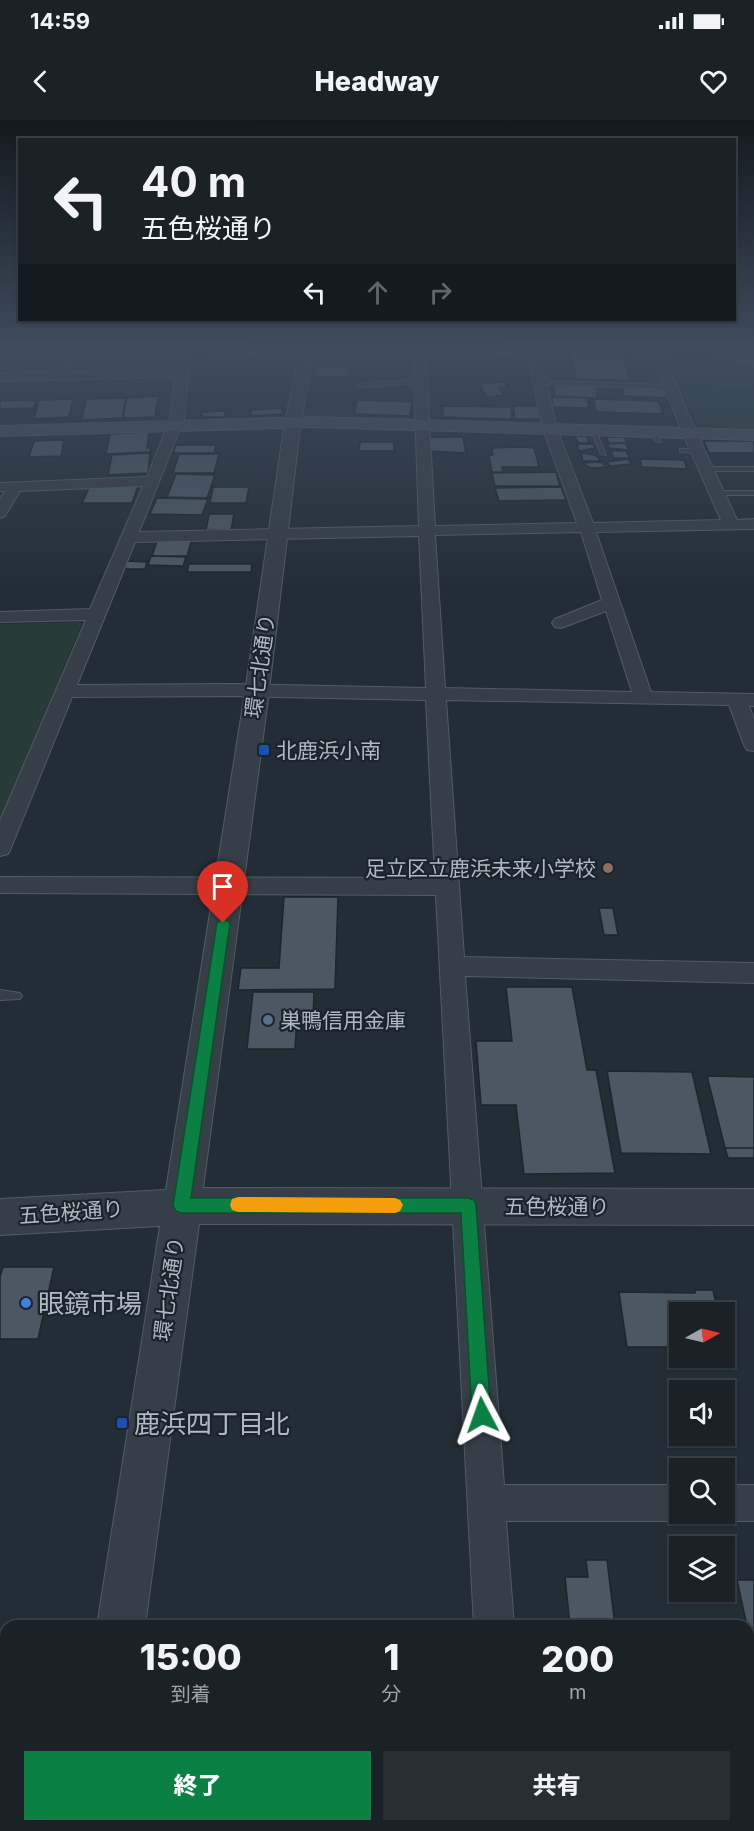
<!DOCTYPE html>
<html lang="ja">
<meta charset="utf-8">
<style>
:root{--surface:#1a2228;--page:#272f34;--text:#f1f3f6;--muted:#9fa4a8;--line:#383f45;--accent:#0b8043}
body{margin:0;font-family:Inter,"Noto Sans JP",sans-serif;background:var(--page);color:var(--text);height:100vh;display:flex;flex-direction:column;font-size:22px;white-space:nowrap}
*{box-sizing:border-box;margin:0}
p{font-size:20px;color:var(--muted)}
.icon{flex:none;width:33px;height:33px;fill:none;stroke:currentColor;stroke-width:2;stroke-linecap:round;stroke-linejoin:round}
.map{position:relative;flex:1;overflow:hidden}
.sheet{position:absolute;left:0px;top:1500px;width:754px;height:212px;display:flex;flex-direction:column;background:var(--surface);border-radius:18px 18px 0 0;box-shadow:0 2px 4px #0004,0 0 0 2px var(--line)}
.sheet>*{flex:none}
.banner{position:absolute;left:18px;top:18px;width:718px;height:183px;border-radius:0px;box-shadow:0 2px 4px #0004,0 0 0 2px var(--line);background:#1a2228;color:var(--text);overflow:hidden}
.needle{width:39px;rotate:82deg}
.fabs{position:absolute;left:669px;top:1182px;display:grid;gap:12px}
.fabs a{display:grid;place-items:center;width:66px;height:66px;border-radius:0px;background:var(--surface);box-shadow:0 2px 4px #0004,0 0 0 2px var(--line);font-size:30px}
.pin{position:absolute;display:grid;place-items:center;width:51px;height:51px;color:#fff;margin:-62px -26px;border-radius:50% 50% 50% 0;rotate:-45deg;box-shadow:0 0 6px #0007}
.pin .icon{rotate:45deg}
.me{position:absolute;width:66px;margin:-33px;rotate:356deg;stroke-linejoin:round;filter:drop-shadow(0 0 4px #0008)}
.turn{display:flex;align-items:center;gap:21px;height:126px;padding:0 24px;font-size:27px}
.turn .icon{width:78px;height:78px;stroke-width:2.5}
.turn b{display:block;font-size:42px;line-height:51px}
.lanes{display:flex;align-items:center;height:57px;padding:0 24px;background:#0003;justify-content:center;gap:30px;direction:ltr}
.lanes .off{opacity:.35}
.eta{display:flex;justify-content:space-evenly;align-items:center;height:102px;text-align:center}
.eta b{font-size:36px;font-weight:800;line-height:42px}
.cta{display:flex;gap:12px;margin-top:auto;padding:12px 24px}
.cta a{flex:1;height:69px;border-radius:0px;background:var(--accent);color:#fff;font-size:24px;font-weight:800;line-height:69px;text-align:center}
.cta a+a{background:var(--page);color:var(--text)}
.status{display:flex;justify-content:space-between;align-items:center;height:42px;padding:0 30px;background:var(--surface);direction:ltr}
.status svg{height:16px;fill:currentColor}
header{display:flex;justify-content:space-between;align-items:center;height:78px;padding:0 24px;background:var(--surface);font-size:27px;font-weight:800}
.map>svg:first-child{display:block}
</style>
<div class="status"><b>14:59</b><svg viewBox="0 0 49 12"><path d="M0 12V9h3v3zM5 12V6h3v6zM10 12V3h3v9zM15 12V0h3v12zM26 1h20v11H26zM47 4h2v5h-2z"/></svg></div>
<header><svg class="icon" aria-label="back" viewBox="0 0 24 24"><path d="M15 5l-7 7 7 7"/></svg>Headway<svg class="icon" aria-label="heart" viewBox="0 0 24 24"><path d="M12 20l-8-8c-3-5 5-10 8-4 3-6 11-1 8 4z"/></svg></header>
<div class="map">
<svg width="754" height="1711" viewBox="0 0 754 1711">
<rect width="100%" height="100%" fill="#222d36"/>
<path fill="#30303b" d="M568 228H648L662 264 576 260Z"/>
<path fill="#273b39" d="M664 228H715L754 244V271L751 272 754 273V309L697 305Z
M79 502 82 504 0 700V504Z"/>
<path fill="#4b5762" stroke="#1d252d" stroke-width="1.5" d="M622 228H646L649 235 626 234Z
M569 230H621L631 260 577 259Z
M316 247H349V256L315 257Z
M504 262 508 267 499 268 504 275 487 277 479 264Z
M554 264 596 266 598 278 555 276Z
M623 267 661 269 666 270 667 278 624 276Z
M158 276 155 297 123 298 127 278Z
M552 277 587 278 589 288 552 287Z
M126 278 122 298 82 300 86 279Z
M73 279 69 297 34 299 39 280Z
M594 279 659 281 663 294 596 292Z
M36 280 33 288 0 289V281Z
M357 280 412 282 410 296 354 294Z
M443 286 511 287 512 299 443 297Z
M513 286H538L540 299H515Z
M282 288V294L251 296V290Z
M225 291V297H202V292Z
M149 312 147 328H151L150 332 106 334 110 314Z
M574 316H587L589 323H579Z
M427 317H463L466 333 428 331Z
M606 317H624L627 323H609Z
M64 320 61 336 29 337 34 321Z
M704 321H754V333H709Z
M360 322H394V331H359Z
M625 323 629 330 610 328 608 324Z
M577 324H593L595 328 579 331Z
M176 325H216L214 333H173Z
M520 327 534 328 539 347H502L503 352H492L489 335H493L492 328Z
M611 331H626L630 338H614Z
M150 333 148 353 108 355 112 335Z
M581 333 594 335 598 337 600 341H583Z
M179 334H219L214 353H173Z
M628 339 632 344 610 346 607 342Z
M640 339 684 340 687 349 642 347Z
M601 342 607 347 591 348 582 343Z
M556 352 560 366H495L492 353Z
M176 354 215 355 207 378 167 377Z
M90 366H138L132 383H82Z
M213 367H249L246 383H210Z
M561 367 566 380 499 381 495 368Z
M157 378 208 379 202 395 150 394Z
M209 394H234L231 410H206Z
M158 418 192 419 187 436H152Z
M151 436 186 437 183 446 148 445Z
M127 441 147 442 145 449H125Z
M189 444H252L251 452H187Z
M284 777H338L335 869 238 870 241 848H279Z
M599 788H613L618 815H604Z
M506 867H572L587 950H596L615 1053 524 1054 516 985H481L476 921H512Z
M253 872H314L313 899 297 898 295 929H247Z
M607 951 692 952 711 1034 621 1033Z
M707 956 754 957V1028H725Z
M725 1028H754V1038H728Z
M3 1147H54L38 1219H0V1157Z
M695 1170H713L718 1192H680V1227H627L619 1172 695 1173Z
M586 1440H607L615 1506H570L565 1457H588Z
M737 1460H754V1543L748 1506H747Z
M591 1706H641L642 1711H591Z"/>
<g fill="none" stroke-linecap="round" stroke-linejoin="round">
<g stroke="#535c64" stroke-width="2">
<path id="service" d="M533 229 535 232 491 233 488 231 491 229Z
M419 260 421 263 362 267 359 265 362 263Z
M538 261 671 265 674 267 671 269 540 264Z
M591 310 596 311 606 335 601 334Z
M656 310 659 312 660 322 655 321 653 312Z
M680 329H698L701 331 698 333 682 332 680 331Z
M754 347V351H707L704 349 707 347Z
M714 371H754V375H717L713 373Z
M0 870 20 873 22 876 20 879 0 880Z"/>
</g>
<g stroke="#535c64" stroke-width="2">
<path id="minor" d="M64 228H76L68 252 176 249 178 236 184 228 304 229 310 233 304 237 193 233 190 236 184 299 139 412 419 406 413 228H425L435 406 577 403 543 309 526 228H538L557 309 593 403 721 400 683 314 649 228H661L697 314 737 400 754 399V409L596 412 651 572 754 574V586H749L754 599V631L747 630 744 625 729 585 446 580 464 837 754 843V863L465 856 504 1365H680V1394H694L680 1401H506L514 1506H474L436 775 0 773V757L435 758 426 580 234 576 72 577 11 728 8 734 0 736V701L86 500 0 502V492L90 489 143 366 20 371 5 396 0 398V379L5 371H0V363L147 357 170 299 175 257 0 261V253L55 252ZM581 412 602 480 555 499 552 503 555 507 561 508 606 491 632 572 445 568 435 415ZM419 416 426 568 234 564 77 565 135 422Z
M724 1365H754V1401H724L711 1396 710 1394H724Z
M483 1706H527V1711H483Z"/>
</g>
<g stroke="#535c64" stroke-width="2">
<path id="tertiary" d="M300 228H314L300 308 268 579 203 1068 754 1069V1105L199 1104 145 1506H97L160 1106 0 1115V1079L166 1070 244 579 284 308Z
M721 228H740L754 233V242L723 231Z
M66 1706H120L119 1711H65Z"/>
</g>
<g stroke="#535c64" stroke-width="2">
<path id="secondary" d="M313 297 754 310V320L313 307 0 316V306Z"/>
</g>
<g stroke="#404951" stroke-width="2">
<path id="motorway" d="M706 228H727L754 238V248L709 231Z"/>
</g>
<path stroke="#445656" stroke-width="2" stroke-dasharray="2 2" stroke-linecap="butt" d="M85 229 157 228
M0 231 50 230
M683 246C705 263 727 269 754 265"/>
<use href="#service" fill="#363e47" fill-rule="evenodd"/>
<use href="#minor" fill="#363e47" fill-rule="evenodd"/>
<use href="#tertiary" fill="#363e47" fill-rule="evenodd"/>
<use href="#secondary" fill="#444e59" fill-rule="evenodd"/>
<use href="#motorway" fill="#6c6053" fill-rule="evenodd"/>
</g>
<linearGradient id="sky" x2="0" y2="1"><stop stop-color="#13191e"/><stop offset="0.49" stop-color="#3e4c5d"/><stop offset="1" stop-color="#3e4c5d" stop-opacity="0"/></linearGradient>
<rect width="754" height="467" fill="url(#sky)"/>
<path fill="#0b8043" stroke="#07532c" stroke-width="1.5" d="M223 798 230 803 191 1078H468L474 1080 476 1085 491 1295 488 1302 482 1304 475 1302 472 1295 461 1093H181L176 1091 173 1086 217 803Z"/>
<path fill="#f59e0b" d="M238 1077 395 1078 400 1080 403 1085 400 1091 395 1093 238 1092 232 1090 230 1085 232 1079Z"/>
<g fill="#1a4fb4" stroke="#1b232b" stroke-width="2">
<rect x="258" y="624" width="12" height="12" rx="3"/>
<rect x="116" y="1297" width="12" height="12" rx="3"/>
</g>
<circle fill="#8d6e63" stroke="#1b232b" stroke-width="2" cx="608" cy="748" r="6"/>
<circle fill="#5c6f8a" stroke="#1b232b" stroke-width="2" cx="268" cy="900" r="6"/>
<circle fill="#3f7fe0" stroke="#1b232b" stroke-width="2" cx="26" cy="1183" r="6"/>
<g text-anchor="middle" dominant-baseline="central" stroke-width="4.5" stroke-linejoin="round" paint-order="stroke">
<g font-size="21" fill="#b0b9c3" stroke="#1b232b">
<text transform="translate(260 546) rotate(-82)">環七北通り</text>
<text x="557" y="1086">五色桜通り</text>
<text transform="translate(71 1092) rotate(-4)">五色桜通り</text>
<text transform="translate(169 1169) rotate(-82)">環七北通り</text>
</g>
<g font-size="21" fill="#b0b9c3" stroke="#1b232b" text-anchor="start">
<text x="276" y="630">北鹿浜小南</text>
<text x="596" y="748" text-anchor="end">足立区立鹿浜未来小学校</text>
<text x="280" y="900">巣鴨信用金庫</text>
</g>
<g font-size="26" fill="#b0b9c3" stroke="#1b232b" text-anchor="start">
<text x="38" y="1183">眼鏡市場</text>
<text x="134" y="1303">鹿浜四丁目北</text>
</g>
</g>
</svg>
<div class="fabs">
<a><svg class="needle" viewBox="-14 -14 28 28"><path d="M0-13l5 13h-10z" fill="#e53935"/><path d="M0 13l5-13h-10z" fill="#9fa4a8"/></svg></a>
<a><svg class="icon" aria-label="sound" viewBox="0 0 24 24"><path d="M4 9h4l5-4v14l-5-4H4zM17 9q2 3 0 6"/></svg></a>
<a><svg class="icon" aria-label="search" viewBox="0 0 24 24"><circle cx="10" cy="10" r="6"/><path d="M15 15l6 6"/></svg></a>
<a><svg class="icon" aria-label="layers" viewBox="0 0 24 24"><path d="M12 4l9 5-9 5-9-5zM3 14l9 5 9-5"/></svg></a>
</div>
<div class="pin" style="left:223px;top:803px;background:#d93025"><svg class="icon" aria-label="arrive" viewBox="0 0 24 24"><path d="M6 21V4h12l-3 4 3 4H6"/></svg></div>
<svg class="me" style="left:482px;top:1295px" viewBox="-20 -20 40 40"><path d="M0-17L14 15 0 8-14 15z" fill="#0b8043" stroke="#fff" stroke-width="4"/></svg>
<div class="banner">
<div class="turn"><svg class="icon" aria-label="left" viewBox="0 0 24 24"><path d="M17 20v-9H6M10 6l-5 5 5 5"/></svg><div><b>40 m</b>五色桜通り</div></div>
<div class="lanes"><svg class="icon" aria-label="left" viewBox="0 0 24 24"><path d="M17 20v-9H6M10 6l-5 5 5 5"/></svg><svg class="icon off" aria-label="ahead" viewBox="0 0 24 24"><path d="M12 20V5M6 11l6-6 6 6"/></svg><svg class="icon off" aria-label="right" viewBox="0 0 24 24"><path d="M7 20v-9h11M14 6l5 5-5 5"/></svg></div>
</div>
<section class="sheet">
<div class="eta">
<div><b>15:00</b><p>到着</p></div>
<div><b>1</b><p>分</p></div>
<div><b>200</b><p>m</p></div>
</div>
<div class="cta"><a>終了</a><a>共有</a></div>
</section>
</div>
